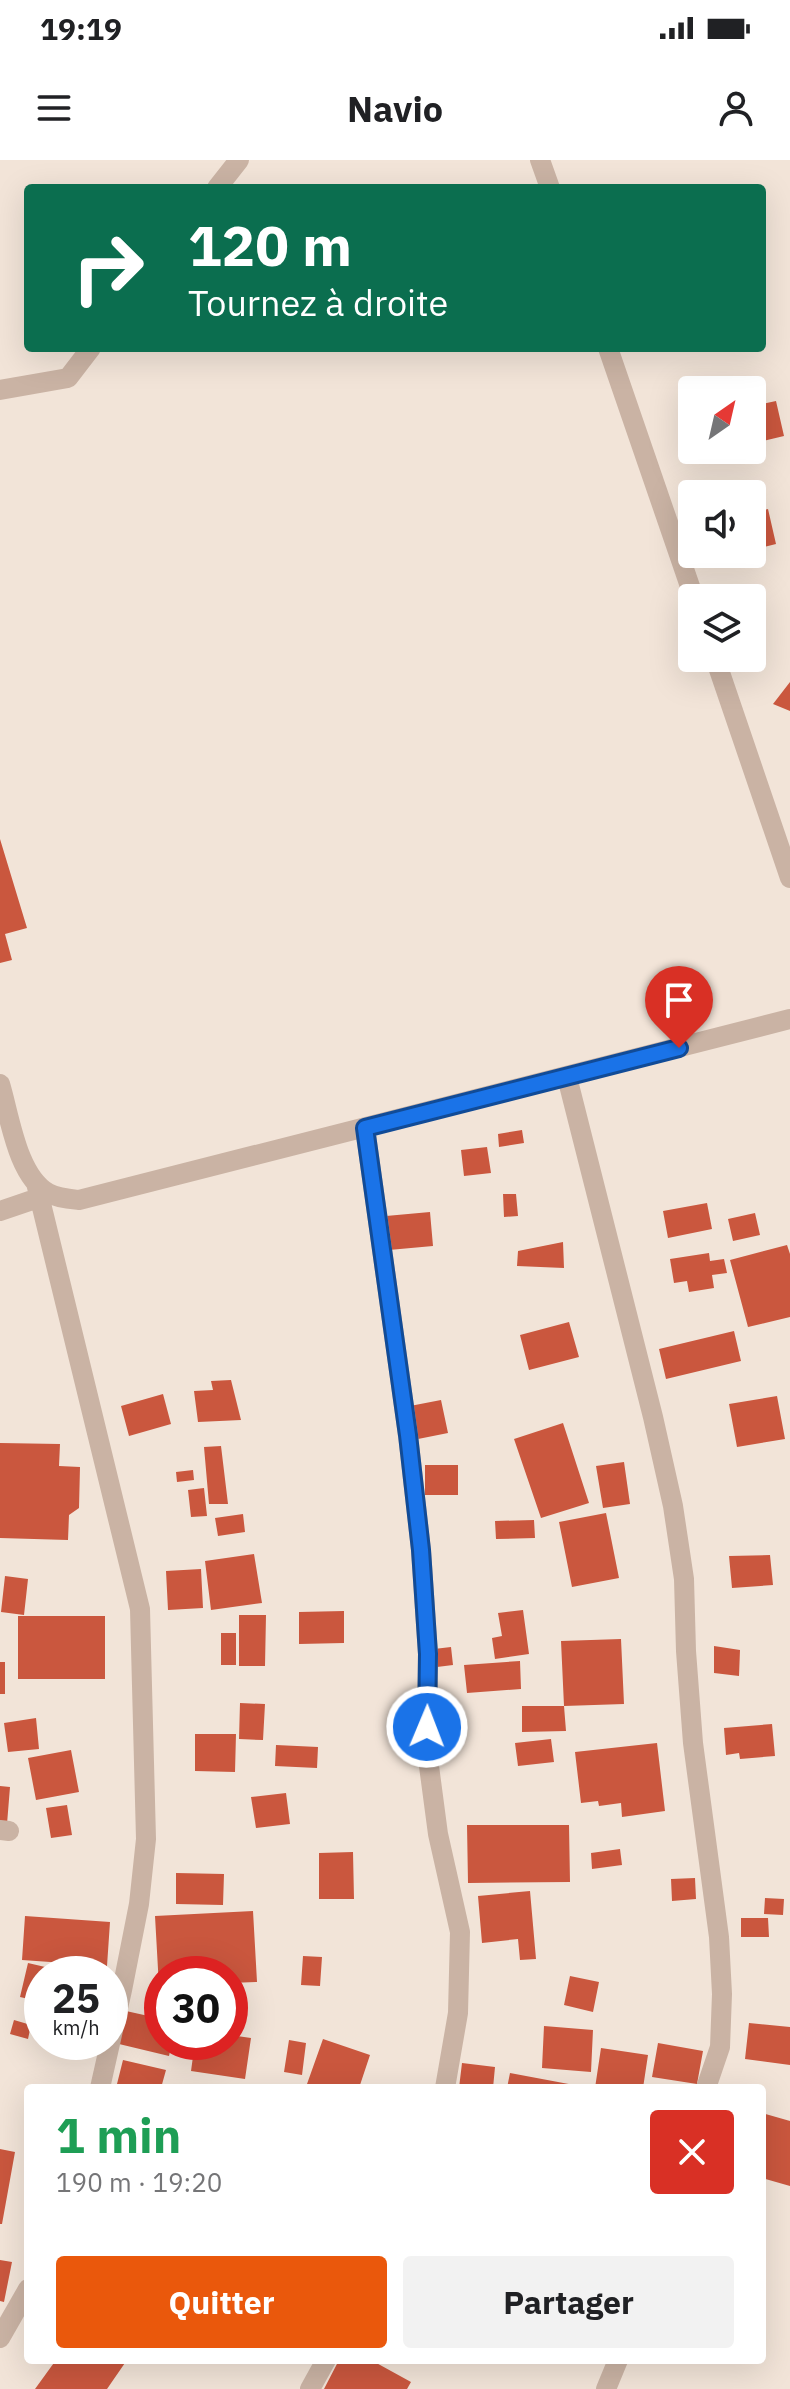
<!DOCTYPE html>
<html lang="fr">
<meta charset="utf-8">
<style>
:root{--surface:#fff;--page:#f2f2f2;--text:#202124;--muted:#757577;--accent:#ea580c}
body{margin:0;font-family:"IBM Plex Sans",sans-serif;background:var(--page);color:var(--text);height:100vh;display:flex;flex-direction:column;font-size:30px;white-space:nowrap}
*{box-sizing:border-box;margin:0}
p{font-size:26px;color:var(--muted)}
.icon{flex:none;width:44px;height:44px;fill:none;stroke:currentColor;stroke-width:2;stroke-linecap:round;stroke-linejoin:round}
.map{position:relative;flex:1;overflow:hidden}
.details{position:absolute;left:24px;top:1924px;width:742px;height:280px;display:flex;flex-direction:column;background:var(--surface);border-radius:8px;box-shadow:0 8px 32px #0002}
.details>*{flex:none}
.hud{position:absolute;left:24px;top:24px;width:742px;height:168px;border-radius:8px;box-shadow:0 8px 32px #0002;background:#0b6e4f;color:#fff;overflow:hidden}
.needle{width:52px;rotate:34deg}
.controls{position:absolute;left:678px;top:216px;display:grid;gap:16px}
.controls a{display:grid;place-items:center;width:88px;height:88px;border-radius:8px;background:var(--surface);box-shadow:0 8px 32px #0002;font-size:40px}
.speed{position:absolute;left:24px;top:1796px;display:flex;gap:16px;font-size:40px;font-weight:700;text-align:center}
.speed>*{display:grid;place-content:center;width:104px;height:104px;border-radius:50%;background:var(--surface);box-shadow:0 8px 32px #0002;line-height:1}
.speed small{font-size:20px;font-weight:400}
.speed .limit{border:12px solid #d22;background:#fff;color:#111}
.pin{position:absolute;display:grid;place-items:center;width:68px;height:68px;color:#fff;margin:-82px -34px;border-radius:50% 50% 50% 0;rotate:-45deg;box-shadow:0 0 8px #0007}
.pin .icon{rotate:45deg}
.me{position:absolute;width:88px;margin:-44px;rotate:1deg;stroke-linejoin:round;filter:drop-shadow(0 0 6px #0008)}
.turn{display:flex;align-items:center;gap:28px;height:168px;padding:0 32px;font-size:36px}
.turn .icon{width:104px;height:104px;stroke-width:2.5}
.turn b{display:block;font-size:56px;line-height:68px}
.round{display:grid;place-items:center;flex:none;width:84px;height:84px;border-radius:8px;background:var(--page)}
.summary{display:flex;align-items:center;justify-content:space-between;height:136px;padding:0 32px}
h1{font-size:48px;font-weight:800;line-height:60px;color:#1e9e55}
.button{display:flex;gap:16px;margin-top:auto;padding:16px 32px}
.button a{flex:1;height:92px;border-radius:8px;background:var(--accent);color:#fff;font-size:32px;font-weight:800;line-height:92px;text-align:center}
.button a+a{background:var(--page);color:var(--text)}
.status{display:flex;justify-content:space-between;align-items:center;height:56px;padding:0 40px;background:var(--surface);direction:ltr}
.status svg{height:22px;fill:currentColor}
header{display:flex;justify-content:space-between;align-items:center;height:104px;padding:0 32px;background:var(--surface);font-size:36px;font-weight:800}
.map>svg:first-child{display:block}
</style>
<div class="status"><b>19:19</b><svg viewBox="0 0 49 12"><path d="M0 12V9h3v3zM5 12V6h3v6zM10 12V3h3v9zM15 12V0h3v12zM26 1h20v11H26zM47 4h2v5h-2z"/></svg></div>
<header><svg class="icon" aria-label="menu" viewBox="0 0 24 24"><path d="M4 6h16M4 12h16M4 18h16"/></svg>Navio<svg class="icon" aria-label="person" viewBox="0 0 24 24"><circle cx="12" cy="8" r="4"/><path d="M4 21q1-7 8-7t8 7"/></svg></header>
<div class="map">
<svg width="790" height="2229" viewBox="0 0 790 2229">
<rect width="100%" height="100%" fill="#f2e4d8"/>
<path fill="#ca573e" d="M776 241 784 276 759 282 752 246Z
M768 349 776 384 752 390V353Z
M790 522V551L773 544Z
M0 679 27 768 5 774 12 800 0 803Z
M522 970 524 983 499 987 498 974Z
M487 987 491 1013 464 1016 461 990Z
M503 1034H516L518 1056 504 1057Z
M707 1043 712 1069 668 1078 663 1051Z
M430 1052 433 1086 389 1090 386 1056Z
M755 1053 760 1075 733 1081 728 1059Z
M563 1082 564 1108 517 1106 518 1091Z
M787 1085 790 1094V1157L748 1167 730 1100Z
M709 1093 710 1101 724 1099 727 1113 712 1115 714 1128 689 1132 687 1121 674 1123 670 1099Z
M569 1162 579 1197 529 1210 520 1175Z
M734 1171 741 1201 666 1219 659 1189Z
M231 1220 241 1260 198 1262 194 1231 213 1230 211 1221Z
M163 1234 171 1264 129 1276 121 1246Z
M777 1236 785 1279 737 1287 729 1244Z
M441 1240 448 1273 418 1279 410 1246Z
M563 1263 589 1343 541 1358 514 1279Z
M0 1283 60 1284 59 1306 80 1307 79 1348 69 1355 68 1380 0 1378Z
M221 1286 228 1344H209L204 1287Z
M624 1302 630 1344 603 1348 596 1306Z
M425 1305H458V1335H425Z
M193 1310 194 1320 177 1322 176 1312Z
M204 1328 207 1356 191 1357 188 1330Z
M606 1353 619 1418 572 1427 559 1362Z
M243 1354 245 1372 218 1376 215 1358Z
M534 1360 535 1378 496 1379 495 1361Z
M254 1394 262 1443 211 1450 205 1401Z
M770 1395 773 1425 732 1428 729 1396Z
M201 1409 203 1448 168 1450 166 1411Z
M5 1416 28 1419 24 1455 1 1452Z
M523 1450 529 1494 495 1499 492 1478 502 1476 498 1453Z
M344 1451V1483L299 1484V1452Z
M239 1455H266L265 1506H239Z
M18 1456H105V1519H18Z
M221 1473H236V1505H221Z
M621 1479 624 1544 564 1546 561 1481Z
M714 1486 740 1490 739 1516 714 1513Z
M451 1487 453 1505 437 1507 434 1489Z
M520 1501 521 1529 467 1533 464 1505Z
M0 1502H5V1534H0Z
M240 1543 265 1544 263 1580 239 1579Z
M522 1546H564L566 1571 522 1572Z
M36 1558 39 1589 8 1592 4 1563Z
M772 1564 775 1596 740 1599 739 1593 726 1595 724 1568Z
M195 1574H236L235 1612 195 1611Z
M551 1579 554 1602 518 1606 515 1583Z
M657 1583 665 1651 622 1657 621 1643 599 1646 598 1641 581 1643 575 1592Z
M276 1585 318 1587 317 1608 275 1606Z
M71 1590 79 1632 36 1640 28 1598Z
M0 1626 10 1627 7 1664H0Z
M286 1633 290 1664 256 1668 251 1637Z
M67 1645 72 1675 51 1678 46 1648Z
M467 1665H569L570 1722 468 1723Z
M620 1689 622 1705 592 1709 591 1693Z
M353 1692 354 1739H319V1693Z
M176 1713 224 1714 223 1745 176 1744Z
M695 1718 696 1739 672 1741 671 1719Z
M530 1731 536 1799 520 1800 518 1779 482 1783 478 1736Z
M765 1738 784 1739 783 1755 764 1754Z
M253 1751 257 1822 230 1823V1814H162V1827H159L155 1756Z
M25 1756 110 1762 107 1806 22 1800Z
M741 1758H768L769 1777H741Z
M303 1796 322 1797 320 1826 301 1825Z
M28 1803 71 1813V1814H42V1842L20 1837Z
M570 1816 599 1822 593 1852 564 1845Z
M126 1851 162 1859V1882H172L169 1896 119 1884Z
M14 1860 31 1865 28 1879 10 1874Z
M749 1863 790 1867V1905L745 1899Z
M544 1866 593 1870 591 1912 542 1908Z
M230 1875 251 1878 245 1919 191 1911 195 1882H230Z
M323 1879 370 1895 359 1928H319L307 1924Z
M289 1880 306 1883 302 1915 284 1912Z
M658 1883 703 1891 697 1924 652 1917Z
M601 1888 648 1895 643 1928H595Z
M123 1900 166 1910 161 1928H116Z
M462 1903 495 1907 493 1928H459Z
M510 1913 574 1925V1928H507Z
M762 1953 790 1961V2026L762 2018Z
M0 1989 15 1992 2 2064H0Z
M0 2100 12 2102 4 2142 0 2141Z
M56 2200H127L107 2229H35Z
M339 2200H371L411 2222 407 2229H324Z"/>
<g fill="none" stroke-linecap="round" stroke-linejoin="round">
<path stroke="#cab3a4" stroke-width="20" d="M540 0 550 28
M217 28 239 0
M608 188 694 438
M0 230 68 218 91 188
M715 498 790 718
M567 917 653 1257 673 1346 684 1419 686 1491 693 1583 719 1777 722 1834 720 1887 706 1928
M0 924C10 957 17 1015 48 1033 57 1038 69 1039 79 1040L790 859
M365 968 408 1275 421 1390 428 1494 427 1591 438 1674 460 1772 458 1853 445 1928
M36 1023 140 1449 146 1679 139 1744 122 1830 100 1928
M0 1051 50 1034
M0 1670 9 1671
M0 2178 28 2129
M310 2229 326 2200
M606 2229 618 2200"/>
</g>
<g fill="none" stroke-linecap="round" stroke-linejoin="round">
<g stroke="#114b97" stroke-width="20">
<path id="route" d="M427 1567 428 1494 421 1390 408 1275 365 968 679 888"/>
</g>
<use href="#route" stroke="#1a73e8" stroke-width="14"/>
</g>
</svg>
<div class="controls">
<a><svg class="needle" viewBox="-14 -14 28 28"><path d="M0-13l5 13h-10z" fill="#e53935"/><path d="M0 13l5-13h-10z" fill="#757577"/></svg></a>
<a><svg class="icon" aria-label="sound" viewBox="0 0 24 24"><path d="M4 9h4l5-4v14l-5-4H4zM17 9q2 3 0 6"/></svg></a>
<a><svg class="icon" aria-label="layers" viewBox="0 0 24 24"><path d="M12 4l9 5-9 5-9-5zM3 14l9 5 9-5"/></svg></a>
</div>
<div class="speed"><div>25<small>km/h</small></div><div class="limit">30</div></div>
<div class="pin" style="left:679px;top:888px;background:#d93025"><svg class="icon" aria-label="arrive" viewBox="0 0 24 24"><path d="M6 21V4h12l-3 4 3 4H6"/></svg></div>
<svg class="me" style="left:427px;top:1567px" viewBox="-20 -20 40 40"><circle r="17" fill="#1a73e8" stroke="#fff" stroke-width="3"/><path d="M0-11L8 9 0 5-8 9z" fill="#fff"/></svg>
<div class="hud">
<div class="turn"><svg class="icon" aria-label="right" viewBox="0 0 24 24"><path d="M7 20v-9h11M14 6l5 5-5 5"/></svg><div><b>120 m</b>Tournez à droite</div></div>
</div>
<section class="details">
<div class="summary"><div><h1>1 min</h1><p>190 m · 19:20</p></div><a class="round" style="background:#d93025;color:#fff"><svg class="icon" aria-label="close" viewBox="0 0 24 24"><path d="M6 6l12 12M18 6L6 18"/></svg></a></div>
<div class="button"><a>Quitter</a><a>Partager</a></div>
</section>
</div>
